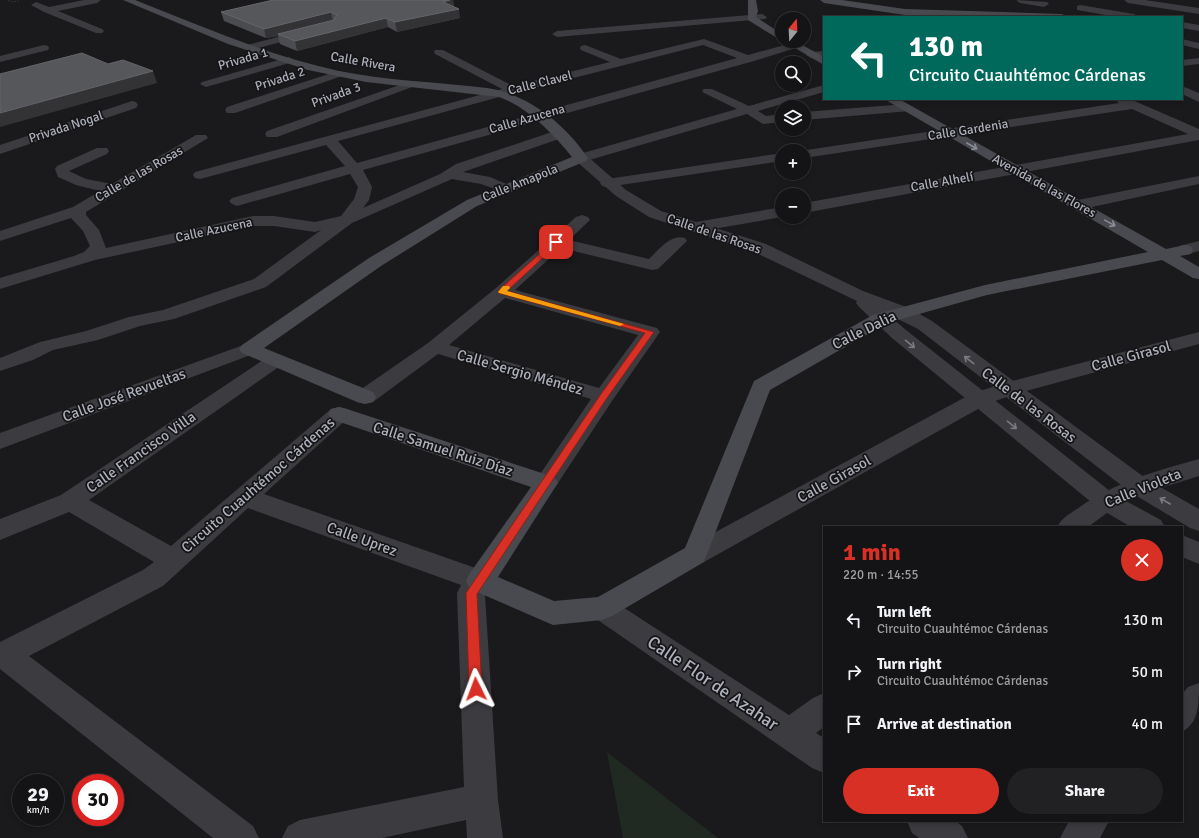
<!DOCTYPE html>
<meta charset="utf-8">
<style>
:root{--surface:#141315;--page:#212022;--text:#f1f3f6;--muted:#9d9ea0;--line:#333234;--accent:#d93025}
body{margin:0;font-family:Signika,sans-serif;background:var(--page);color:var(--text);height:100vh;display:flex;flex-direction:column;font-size:15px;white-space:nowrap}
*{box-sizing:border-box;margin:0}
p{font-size:13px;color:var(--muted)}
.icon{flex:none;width:22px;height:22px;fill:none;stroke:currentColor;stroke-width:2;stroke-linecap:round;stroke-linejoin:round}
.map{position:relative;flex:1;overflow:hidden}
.details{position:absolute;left:823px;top:526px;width:360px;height:296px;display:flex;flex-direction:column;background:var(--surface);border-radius:0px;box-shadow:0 2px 6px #0003,0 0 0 1px var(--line)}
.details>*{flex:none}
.top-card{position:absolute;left:823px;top:16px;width:360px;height:84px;border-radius:0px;box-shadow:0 2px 6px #0003,0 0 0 1px var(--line);background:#00695c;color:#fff;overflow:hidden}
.needle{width:26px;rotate:18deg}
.fabs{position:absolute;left:775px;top:12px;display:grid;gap:8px}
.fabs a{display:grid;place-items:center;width:36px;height:36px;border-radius:50%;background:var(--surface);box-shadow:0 2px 6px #0003,0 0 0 1px var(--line);font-size:20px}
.speed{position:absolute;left:12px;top:774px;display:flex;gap:8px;font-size:20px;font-weight:700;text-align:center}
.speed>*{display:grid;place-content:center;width:52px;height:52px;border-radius:50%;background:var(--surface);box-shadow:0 2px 6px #0003,0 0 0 1px var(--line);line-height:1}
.speed small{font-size:10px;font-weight:400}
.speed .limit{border:6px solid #d22;background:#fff;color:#111}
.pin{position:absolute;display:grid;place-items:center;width:34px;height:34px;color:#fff;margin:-17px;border-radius:8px;box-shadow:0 2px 6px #0006}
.me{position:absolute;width:44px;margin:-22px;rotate:357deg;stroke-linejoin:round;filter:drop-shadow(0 0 3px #0008)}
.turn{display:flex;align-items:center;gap:14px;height:84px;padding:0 20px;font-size:18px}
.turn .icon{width:52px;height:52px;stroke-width:2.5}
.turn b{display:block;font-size:28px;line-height:34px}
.round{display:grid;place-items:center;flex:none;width:42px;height:42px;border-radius:21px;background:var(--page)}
.overview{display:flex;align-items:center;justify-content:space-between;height:68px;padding:0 20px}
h1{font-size:24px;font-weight:700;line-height:30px;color:var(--accent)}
.cta{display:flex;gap:8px;margin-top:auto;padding:8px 20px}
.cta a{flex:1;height:46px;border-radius:24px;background:var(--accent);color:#fff;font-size:16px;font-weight:700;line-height:46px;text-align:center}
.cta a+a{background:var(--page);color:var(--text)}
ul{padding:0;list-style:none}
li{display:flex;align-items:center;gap:12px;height:52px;padding:0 20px}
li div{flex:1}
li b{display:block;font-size:15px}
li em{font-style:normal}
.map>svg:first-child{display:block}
</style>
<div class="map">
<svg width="1199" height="838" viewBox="0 0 1199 838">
<rect width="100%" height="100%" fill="#1a191c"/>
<path fill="#212923" d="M607 752 718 838H623Z"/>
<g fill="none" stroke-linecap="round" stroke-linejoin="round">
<path stroke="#414247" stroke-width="1" stroke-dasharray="1 1.5" stroke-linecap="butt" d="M8 0 11 2 19 1"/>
<path fill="#3b3b40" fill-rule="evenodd" d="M84 0H101L97 3 58 11 102 29 104 31 102 33H96L44 12 31 5 36 2 49 7Z
M1016 0 1047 2 1049 4 1044 7 1020 3Z
M1124 0H1145L1199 8V14L1128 3Z
M1080 5 1134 14 1139 17H1117L1077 10V6Z
M762 14 767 17 765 19 557 37 552 34 557 31Z
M1182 22 1199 25V31L1182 28Z
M308 29 313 32 311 34 251 50 246 47 247 45Z
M704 39 748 55 795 42 800 45 799 47 754 61 363 170 372 187 369 200 363 208 440 174 456 164 555 131H565L567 134 565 137 463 172 490 177 511 186 513 189 511 192 506 193 481 184 452 179 352 223 266 287 174 319 140 326 98 340 53 350 33 360 0 371V358L40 342 86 331 129 317 163 310 254 279 321 230 315 232 274 226H253L95 260 0 289V278L74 256 84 252 90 246 83 231 71 218 0 241V231L73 207 100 191 76 185 58 177 55 169 57 166 97 148H107L109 151 107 154 69 171 86 179 112 184 196 135H206L208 138 86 212V215L99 230 106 248 253 216H274L315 222 341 216 354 199 358 187 350 174 237 206 232 204 229 201 232 198 345 166 326 145 200 179 195 178 193 175 195 172 502 89 435 54 434 52 435 50H443L513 86 610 62 581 50 580 48 581 46 585 45 621 59ZM703 45 737 58 357 163 338 141 503 96Z
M1182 39 1199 43V49L1182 45Z
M44 45 48 46 49 48 48 50 0 62V56Z
M824 51V57L811 58 806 55 811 52Z
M289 57 294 60 293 62 206 87 200 84 202 82Z
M1199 58V64L1182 66V60Z
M338 71 342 72 344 74 342 76 235 113H227L225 110 227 107Z
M411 81 417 84 415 86 277 137H267L265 134 267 131Z
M824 85V92L758 111 766 116 782 114V122L763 124 747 114 586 161H576L574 158 576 155 737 109 704 93 702 91 704 89H712L749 106Z
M1182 86 1199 93V102L1182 94Z
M1114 99H1130L1199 129V140L804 213V203L1188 134 1132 109 804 158V151H800L1119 103Z
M132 101 136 102 138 105 136 108 0 154V145Z
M906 104 910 105 912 108 910 111 804 120V112Z
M782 153V161L607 187 602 186 600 183 602 180 607 179Z
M1199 176V184L1078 210 1073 208 1070 205 1073 202 1078 200Z
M782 207V217L696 232 690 230 688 227 690 224 696 222Z
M582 215 588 217 590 220 569 240 649 259C659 250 670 234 685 238L687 241 658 269 652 270 561 248 515 290 657 328 660 332 612 401 554 489 546 492 538 489 534 483 591 399 438 354 373 402 365 404 357 402 354 397 357 392 428 343 496 288 576 217ZM505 298 638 335 599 388 449 345Z
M1199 241V251L1185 255 1179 254 1177 250 1179 246Z
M1199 332V344L1015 394 987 404 704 562 695 565 686 562 682 555 686 548 971 394 1001 384Z
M249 343 256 345 259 349 256 353 0 449V433Z
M276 354 283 356 286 360 283 364 89 500 171 546 331 409 339 407 347 409 350 414 347 419 264 494 490 573 494 581 485 595 498 800 503 838H467L466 820 382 838H282L288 826 300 820 464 787 457 593 461 585 248 508 163 586 29 656 253 826 259 838H213L0 669V642L143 570 154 562 69 512 0 540V519L61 495 269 356Z
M1199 459V476L1148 492 1115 507 1088 527H1057C1062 518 1069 514 1077 509 1115 482 1156 471 1199 459Z
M602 596 612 600 789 715 813 698 824 693V727L816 733 824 738V773L812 768 592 616 588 608 592 600Z
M1199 683C1199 706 1199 722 1182 732V694L1188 687Z
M907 821H955L962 826 968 838H919L912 833Z
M1069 821H1109L1100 838H1060Z"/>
<path fill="#3b3b40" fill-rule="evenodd" d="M581 154 586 155 626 190 661 211 766 244 863 291 909 308 932 321 1148 480 1199 509V531L1190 528 1130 492 918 329 886 313 906 330 1115 495 1161 520 1165 527H1131L1097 507 892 338 859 307 856 303 857 301 754 252 649 217 616 196 576 161 574 158 576 155Z
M1182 535 1199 542V564L1182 557Z"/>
<path fill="#494a50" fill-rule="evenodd" d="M123 0H135C202 26 268 56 339 71 388 81 438 82 487 88 528 94 565 124 588 158L586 161 477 206 381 266 264 348 373 392 376 397 373 402 365 404 357 402 242 353 239 349 242 345 369 258 467 200 572 157C552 133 529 108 499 97L366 82 308 70 228 44Z
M748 0H756L758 11 756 17 782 34V41L748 20Z
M820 0H842L905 9 1062 14 1067 17 905 15 824 3Z
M783 41H795L824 57V65Z
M884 99H899L1166 249 1185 245 1191 246 1193 250 1191 254 1180 256 1199 267V279L1193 278 1162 260 987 295 887 323 770 390 704 562 612 616 602 620 553 625 470 589 466 581 470 573 531 487 331 419 328 414 331 409 339 407 347 409 554 477 558 483 554 489 498 577 554 601 598 597 685 548 754 381 873 315 985 285 1148 252Z"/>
</g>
<path fill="#4b4c50" d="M273 0H453L454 7 460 18 397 32 388 27 297 51 280 44 278 36 266 38 224 21 221 12Z"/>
<path fill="#333336" d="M450 0H453L454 8 443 2Z
M459 9 460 18 397 32 395 22Z
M331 12 333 22 278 34V36L266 38 264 29Z
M386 18 388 27 297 51 295 41Z
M153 71 157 83 0 127V113Z"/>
<path fill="#56575b" stroke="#64656a" d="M273 0H450L443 2 459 9 395 22 386 18 295 41 278 34 334 20 337 15 331 12 264 29 221 12Z
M82 53 108 64 123 60 153 71 0 113V74Z"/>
<defs><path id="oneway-shaft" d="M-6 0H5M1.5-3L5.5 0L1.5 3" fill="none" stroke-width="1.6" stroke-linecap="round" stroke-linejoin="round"/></defs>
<g stroke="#8a8c95">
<use href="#oneway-shaft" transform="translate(972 146) rotate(30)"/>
<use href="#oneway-shaft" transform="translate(1110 223) rotate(29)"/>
</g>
<g stroke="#7a7b83">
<use href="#oneway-shaft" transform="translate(910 344) rotate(39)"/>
<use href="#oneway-shaft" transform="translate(969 360) rotate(-142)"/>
<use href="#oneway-shaft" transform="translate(1012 425) rotate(39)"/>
<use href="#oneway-shaft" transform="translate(1165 501) rotate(-150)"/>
</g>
<path fill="#d93025" stroke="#8d1f18" d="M554 241 560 242 507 291 654 332 607 398 477 594 482 689 480 693 476 695 471 693 469 689 466 593 601 394 645 333 499 293V290Z"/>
<path fill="#f59e0b" d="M503 286H509L510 288 507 291 624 324 620 326 499 293 498 292Z"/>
<g text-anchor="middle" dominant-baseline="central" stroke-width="3.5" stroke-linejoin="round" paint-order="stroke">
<g font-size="13" fill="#adb0ba" stroke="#151417">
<text transform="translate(243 59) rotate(-16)">Privada 1</text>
<text transform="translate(363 62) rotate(10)">Calle Rivera</text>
<text transform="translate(280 79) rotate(-18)">Privada 2</text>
<text transform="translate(540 83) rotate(-14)">Calle Clavel</text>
<text transform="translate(336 95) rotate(-20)">Privada 3</text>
<text transform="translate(527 119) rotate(-16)">Calle Azucena</text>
<text transform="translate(66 127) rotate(-18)">Privada Nogal</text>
<text transform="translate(968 130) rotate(-9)">Calle Gardenia</text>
<text transform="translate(139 174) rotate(-30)">Calle de las Rosas</text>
<text transform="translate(942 182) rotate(-10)">Calle Alhelí</text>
<text transform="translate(520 183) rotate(-22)">Calle Amapola</text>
<text transform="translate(1044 186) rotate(29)">Avenida de las Flores</text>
<text transform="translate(214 230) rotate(-12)">Calle Azucena</text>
<text transform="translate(714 234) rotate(19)">Calle de las Rosas</text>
</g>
<g font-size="15" fill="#adb0ba" stroke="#151417">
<text transform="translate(864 330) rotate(-26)">Calle Dalia</text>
<text transform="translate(1131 356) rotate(-15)">Calle Girasol</text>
<text transform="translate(520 372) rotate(16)">Calle Sergio Méndez</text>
<text transform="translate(124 395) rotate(-20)">Calle José Revueltas</text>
<text transform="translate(1029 405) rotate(37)">Calle de las Rosas</text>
<text transform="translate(443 449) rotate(18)">Calle Samuel Ruiz Díaz</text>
<text transform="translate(141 452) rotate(-35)">Calle Francisco Villa</text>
<text transform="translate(834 479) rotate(-29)">Calle Girasol</text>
<text transform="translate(258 485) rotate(-41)">Circuito Cuauhtémoc Cárdenas</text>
<text transform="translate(1143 488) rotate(-22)">Calle Violeta</text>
<text transform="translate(362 539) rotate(20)">Calle Uprez</text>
</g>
<g font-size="18" fill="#adb0ba" stroke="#151417">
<text transform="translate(713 683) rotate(34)">Calle Flor de Azahar</text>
</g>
</g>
</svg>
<div class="fabs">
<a><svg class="needle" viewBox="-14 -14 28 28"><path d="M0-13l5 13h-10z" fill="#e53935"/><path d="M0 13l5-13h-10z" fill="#9d9ea0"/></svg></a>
<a><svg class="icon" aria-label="search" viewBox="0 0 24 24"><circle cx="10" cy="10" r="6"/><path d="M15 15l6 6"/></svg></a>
<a><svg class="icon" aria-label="layers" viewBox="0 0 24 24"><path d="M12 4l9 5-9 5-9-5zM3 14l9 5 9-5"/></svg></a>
<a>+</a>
<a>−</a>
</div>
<div class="speed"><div>29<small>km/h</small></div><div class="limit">30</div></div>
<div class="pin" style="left:556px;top:242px;background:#d93025"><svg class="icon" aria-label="arrive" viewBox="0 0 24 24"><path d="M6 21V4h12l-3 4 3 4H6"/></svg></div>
<svg class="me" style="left:476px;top:689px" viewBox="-20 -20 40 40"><path d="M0-17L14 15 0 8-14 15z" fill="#d93025" stroke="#fff" stroke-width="4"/></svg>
<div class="top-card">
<div class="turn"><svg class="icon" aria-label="left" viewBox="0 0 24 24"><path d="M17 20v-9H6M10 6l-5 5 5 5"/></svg><div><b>130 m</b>Circuito Cuauhtémoc Cárdenas</div></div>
</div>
<section class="details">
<div class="overview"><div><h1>1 min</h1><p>220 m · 14:55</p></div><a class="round" style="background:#d93025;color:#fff"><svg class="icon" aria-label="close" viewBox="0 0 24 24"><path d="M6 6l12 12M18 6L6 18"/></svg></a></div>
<ul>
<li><svg class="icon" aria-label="left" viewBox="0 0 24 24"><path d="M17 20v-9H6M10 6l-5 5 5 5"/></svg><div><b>Turn left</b><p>Circuito Cuauhtémoc Cárdenas</p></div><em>130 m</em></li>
<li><svg class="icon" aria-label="right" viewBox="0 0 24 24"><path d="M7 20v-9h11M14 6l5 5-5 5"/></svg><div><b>Turn right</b><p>Circuito Cuauhtémoc Cárdenas</p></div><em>50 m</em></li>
<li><svg class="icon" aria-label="arrive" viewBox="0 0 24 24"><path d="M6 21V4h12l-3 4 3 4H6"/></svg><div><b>Arrive at destination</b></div><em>40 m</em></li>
</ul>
<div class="cta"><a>Exit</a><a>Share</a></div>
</section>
</div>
